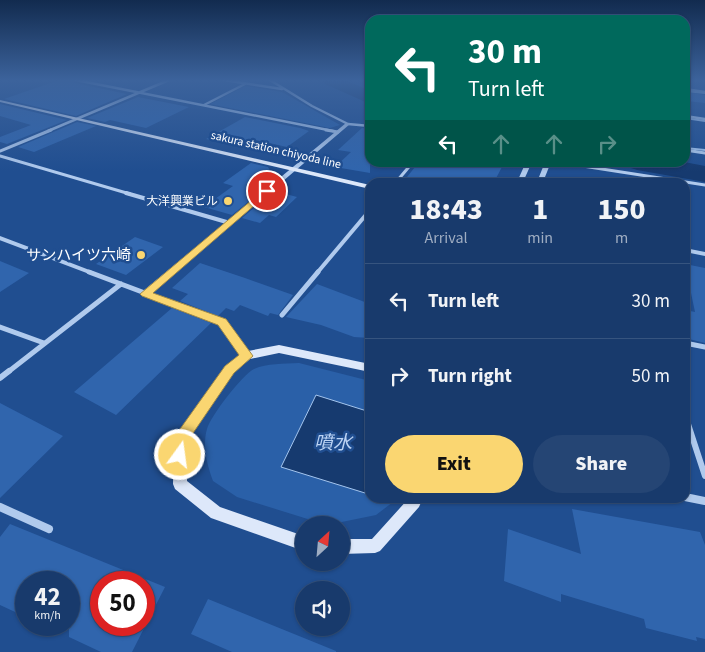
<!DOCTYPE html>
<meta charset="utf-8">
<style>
:root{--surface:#183a6c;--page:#254574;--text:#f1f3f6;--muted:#9fadc2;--line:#36547f;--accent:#fad671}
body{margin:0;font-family:"Source Sans 3","Noto Sans JP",sans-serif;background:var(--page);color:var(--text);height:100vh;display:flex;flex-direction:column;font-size:19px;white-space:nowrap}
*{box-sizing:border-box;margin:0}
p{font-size:16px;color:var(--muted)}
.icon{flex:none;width:28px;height:28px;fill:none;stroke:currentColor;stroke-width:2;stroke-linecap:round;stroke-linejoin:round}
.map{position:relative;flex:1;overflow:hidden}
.side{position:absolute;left:365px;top:178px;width:325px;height:325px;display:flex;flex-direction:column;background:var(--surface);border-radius:15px;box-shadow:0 1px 4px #0004,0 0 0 1px var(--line)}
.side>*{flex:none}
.banner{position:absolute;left:365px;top:15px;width:325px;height:152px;border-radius:15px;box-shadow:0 1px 4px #0004,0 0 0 1px var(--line);background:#00695c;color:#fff;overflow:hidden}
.needle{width:32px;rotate:26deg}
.buttons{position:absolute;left:295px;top:516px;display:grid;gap:10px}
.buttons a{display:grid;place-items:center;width:55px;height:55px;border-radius:50%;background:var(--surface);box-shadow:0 1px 4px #0004,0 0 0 1px var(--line);font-size:25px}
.speed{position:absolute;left:15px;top:571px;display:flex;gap:10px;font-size:25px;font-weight:700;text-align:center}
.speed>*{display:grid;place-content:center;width:65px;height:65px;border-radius:50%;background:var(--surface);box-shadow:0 1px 4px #0004,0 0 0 1px var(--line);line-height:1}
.speed small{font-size:12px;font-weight:400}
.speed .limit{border:8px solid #d22;background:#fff;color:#111}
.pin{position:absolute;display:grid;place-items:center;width:42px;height:42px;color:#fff;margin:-21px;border:2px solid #fff;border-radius:50%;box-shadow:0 1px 5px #0007}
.me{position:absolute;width:55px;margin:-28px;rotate:14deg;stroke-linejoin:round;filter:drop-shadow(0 0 4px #0008)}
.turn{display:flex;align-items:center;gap:18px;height:105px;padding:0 20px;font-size:22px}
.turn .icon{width:65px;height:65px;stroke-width:2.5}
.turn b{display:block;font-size:35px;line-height:42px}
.lanes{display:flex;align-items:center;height:48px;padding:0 20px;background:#0003;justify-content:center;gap:25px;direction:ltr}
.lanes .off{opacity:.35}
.eta{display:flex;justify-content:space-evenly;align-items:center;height:85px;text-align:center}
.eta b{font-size:30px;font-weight:800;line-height:35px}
.primary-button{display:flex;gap:10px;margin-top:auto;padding:10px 20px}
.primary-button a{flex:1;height:58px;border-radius:30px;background:var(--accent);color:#111;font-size:20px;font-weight:800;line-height:58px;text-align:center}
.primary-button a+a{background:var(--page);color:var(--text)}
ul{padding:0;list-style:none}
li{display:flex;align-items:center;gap:15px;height:75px;padding:0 20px;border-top:1px solid var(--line)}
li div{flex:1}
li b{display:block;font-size:19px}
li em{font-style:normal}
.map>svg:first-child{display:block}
</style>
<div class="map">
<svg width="705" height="652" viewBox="0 0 705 652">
<rect width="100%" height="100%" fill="#204e90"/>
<path fill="#2a60a8" d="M245 86 282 92 340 125 330 128 210 104Z
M299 363 370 381V498H395L393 502 376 515 327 525 237 497 213 481C207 464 202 447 207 429 210 417 242 375 254 369 267 363 284 364 299 363Z"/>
<path fill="#163a6f" stroke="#a4c5ee" d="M316 395 370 412V475L365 493 281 467Z"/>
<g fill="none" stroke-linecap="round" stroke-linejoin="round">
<path fill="#a4c5ee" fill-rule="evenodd" d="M685 90 705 92V94L685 92Z
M685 117 705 120V122L685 119Z
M685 147 705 149V151L685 149Z"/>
<path fill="#163a6f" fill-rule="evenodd" d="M322 80H346L370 91V104L325 84Z
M625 162H684L705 166V182L637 170 628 167Z"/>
</g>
<path fill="#3065ad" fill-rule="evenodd" d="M59 80H73L75 83 127 94 76 116 4 99Z
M686 92 705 95V103L687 101Z
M138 97 189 107 146 128 110 120 105 122 87 118Z
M0 104 67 120 7 144 0 142V137L31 125 0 116Z
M245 117 300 128 309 131 287 147 252 139 259 151 206 139Z
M77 122 96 126 34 152 18 147Z
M362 128 370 129V173L335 167 351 152 338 150Z
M419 162H479L502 167 494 182H403Z
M251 163 268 167 275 180 232 215 204 207 233 186 223 183Z
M279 187 282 193 297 197 276 217 269 215 260 223 242 218Z
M135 237 163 247 126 275 96 264Z
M0 261 29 273 0 292Z
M200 263 245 278 293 295 278 315 270 313 268 316 240 305 234 311 226 308 218 316 180 301 188 294 172 288Z
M685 264 705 268V343L689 339 685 327V310L695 312Z
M317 284 370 304V338L354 337 321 325 286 317Z
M172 308 211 323 116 415 74 392Z
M0 403 63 436 0 498Z
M572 509 700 532 705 545V639L696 637 697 641 646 628 644 619 561 594V602L504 581 508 529 581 554Z
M10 524 165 587 132 652H101L69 637V582H26V617L0 605V537ZM101 582H144V625H101Z
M208 599 336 651V652H232L191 634Z"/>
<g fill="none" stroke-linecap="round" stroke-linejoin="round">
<path stroke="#b0caed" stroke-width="2.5" d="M76 80 333 131
M224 80 282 89
M270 80 312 106 348 124 370 126
M685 89 705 92
M204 105 245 84
M685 116 705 119
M48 131 169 80"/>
<path stroke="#b0caed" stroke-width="3" d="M326 130 338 132
M685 150 705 153
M0 151 51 130
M0 156 130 194
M557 162 705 185
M397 181 413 162"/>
<path stroke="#b0caed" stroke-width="4" d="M126 193 230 223
M0 238 92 273
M317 273 370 210"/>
<path stroke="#b0caed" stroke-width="5" d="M89 272 222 322 247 355
M282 315 318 272
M0 327 44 343
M685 343 705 347
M8 372 121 284"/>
<path stroke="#b0caed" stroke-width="6" d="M0 378 9 371
M685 415 705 476"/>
<path stroke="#b0caed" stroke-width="8" d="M685 497 705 501
M0 507 49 529"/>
<path fill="#b0caed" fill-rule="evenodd" d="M346 123 350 124 149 295H143L142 293 143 291Z
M526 162H532L523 182H517Z
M545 162H551L543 182H537Z
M685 248 705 252V256L685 252Z"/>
<path fill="#dde8fa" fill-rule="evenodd" d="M0 100 370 185V189L0 102Z
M279 345 370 364V372L279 353 250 359 233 373 186 441 187 481 220 507 304 536V551L211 518 175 489 173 484 174 440 225 367 243 352Z
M409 498H423L419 507 380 551 375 553 341 554V539H372Z"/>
</g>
<linearGradient id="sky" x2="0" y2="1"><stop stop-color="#122b4f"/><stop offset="0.47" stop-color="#3c639c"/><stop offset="1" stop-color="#3c639c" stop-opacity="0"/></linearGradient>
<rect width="705" height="171" fill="url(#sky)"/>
<path fill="#fad671" stroke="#a28b49" d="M265 189 271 191 153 293 226 319 253 356 234 373 187 442V455L185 460 180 462 175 460C172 452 172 443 175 436L225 366 239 355 218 325 142 296 140 294Z"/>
<g fill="#fad671" stroke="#204e90" stroke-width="2">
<circle cx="228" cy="201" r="5"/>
<circle cx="141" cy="255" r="5"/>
</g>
<g text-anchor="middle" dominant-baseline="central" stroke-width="5" stroke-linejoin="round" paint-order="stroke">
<g font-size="12" fill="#fff" stroke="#204e90">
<text transform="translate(276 150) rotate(13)">sakura station chiyoda line</text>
</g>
<g font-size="12" fill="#fff" stroke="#204e90" text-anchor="end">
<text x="218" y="201">大洋興業ビル</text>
</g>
<g font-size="15" fill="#fff" stroke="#204e90" text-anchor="end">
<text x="131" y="255">サンハイツ六崎</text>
</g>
<g font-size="19" font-style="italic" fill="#bdd4f4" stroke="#204e90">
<text x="333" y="443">噴水</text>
</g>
</g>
</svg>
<div class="buttons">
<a><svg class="needle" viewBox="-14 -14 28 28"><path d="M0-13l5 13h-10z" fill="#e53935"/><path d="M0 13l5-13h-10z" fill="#9fadc2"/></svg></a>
<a><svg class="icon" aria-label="sound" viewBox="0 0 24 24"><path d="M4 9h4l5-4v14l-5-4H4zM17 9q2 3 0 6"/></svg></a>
</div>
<div class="speed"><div>42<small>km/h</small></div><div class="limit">50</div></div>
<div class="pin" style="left:267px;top:191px;background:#d93025"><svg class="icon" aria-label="arrive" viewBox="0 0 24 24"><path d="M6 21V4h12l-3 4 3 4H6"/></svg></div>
<svg class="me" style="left:180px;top:455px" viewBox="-20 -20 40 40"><circle r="17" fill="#fad671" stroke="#fff" stroke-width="3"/><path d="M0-11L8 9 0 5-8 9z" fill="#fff"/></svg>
<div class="banner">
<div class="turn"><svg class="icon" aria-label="left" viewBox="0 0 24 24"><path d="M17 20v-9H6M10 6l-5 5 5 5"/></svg><div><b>30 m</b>Turn left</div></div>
<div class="lanes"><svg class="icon" aria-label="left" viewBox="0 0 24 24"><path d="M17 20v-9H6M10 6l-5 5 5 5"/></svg><svg class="icon off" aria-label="ahead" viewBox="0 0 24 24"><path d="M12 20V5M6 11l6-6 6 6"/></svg><svg class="icon off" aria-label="ahead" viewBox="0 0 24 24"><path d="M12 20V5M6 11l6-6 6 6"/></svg><svg class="icon off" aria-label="right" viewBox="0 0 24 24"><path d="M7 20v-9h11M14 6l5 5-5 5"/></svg></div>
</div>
<section class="side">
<div class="eta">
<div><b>18:43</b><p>Arrival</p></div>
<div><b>1</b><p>min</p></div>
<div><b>150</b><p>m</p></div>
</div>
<ul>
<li><svg class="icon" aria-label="left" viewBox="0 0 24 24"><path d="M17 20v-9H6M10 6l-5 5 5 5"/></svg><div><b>Turn left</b></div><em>30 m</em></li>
<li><svg class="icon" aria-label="right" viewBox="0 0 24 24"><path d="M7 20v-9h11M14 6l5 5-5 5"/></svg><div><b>Turn right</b></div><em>50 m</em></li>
</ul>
<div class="primary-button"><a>Exit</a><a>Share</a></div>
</section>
</div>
